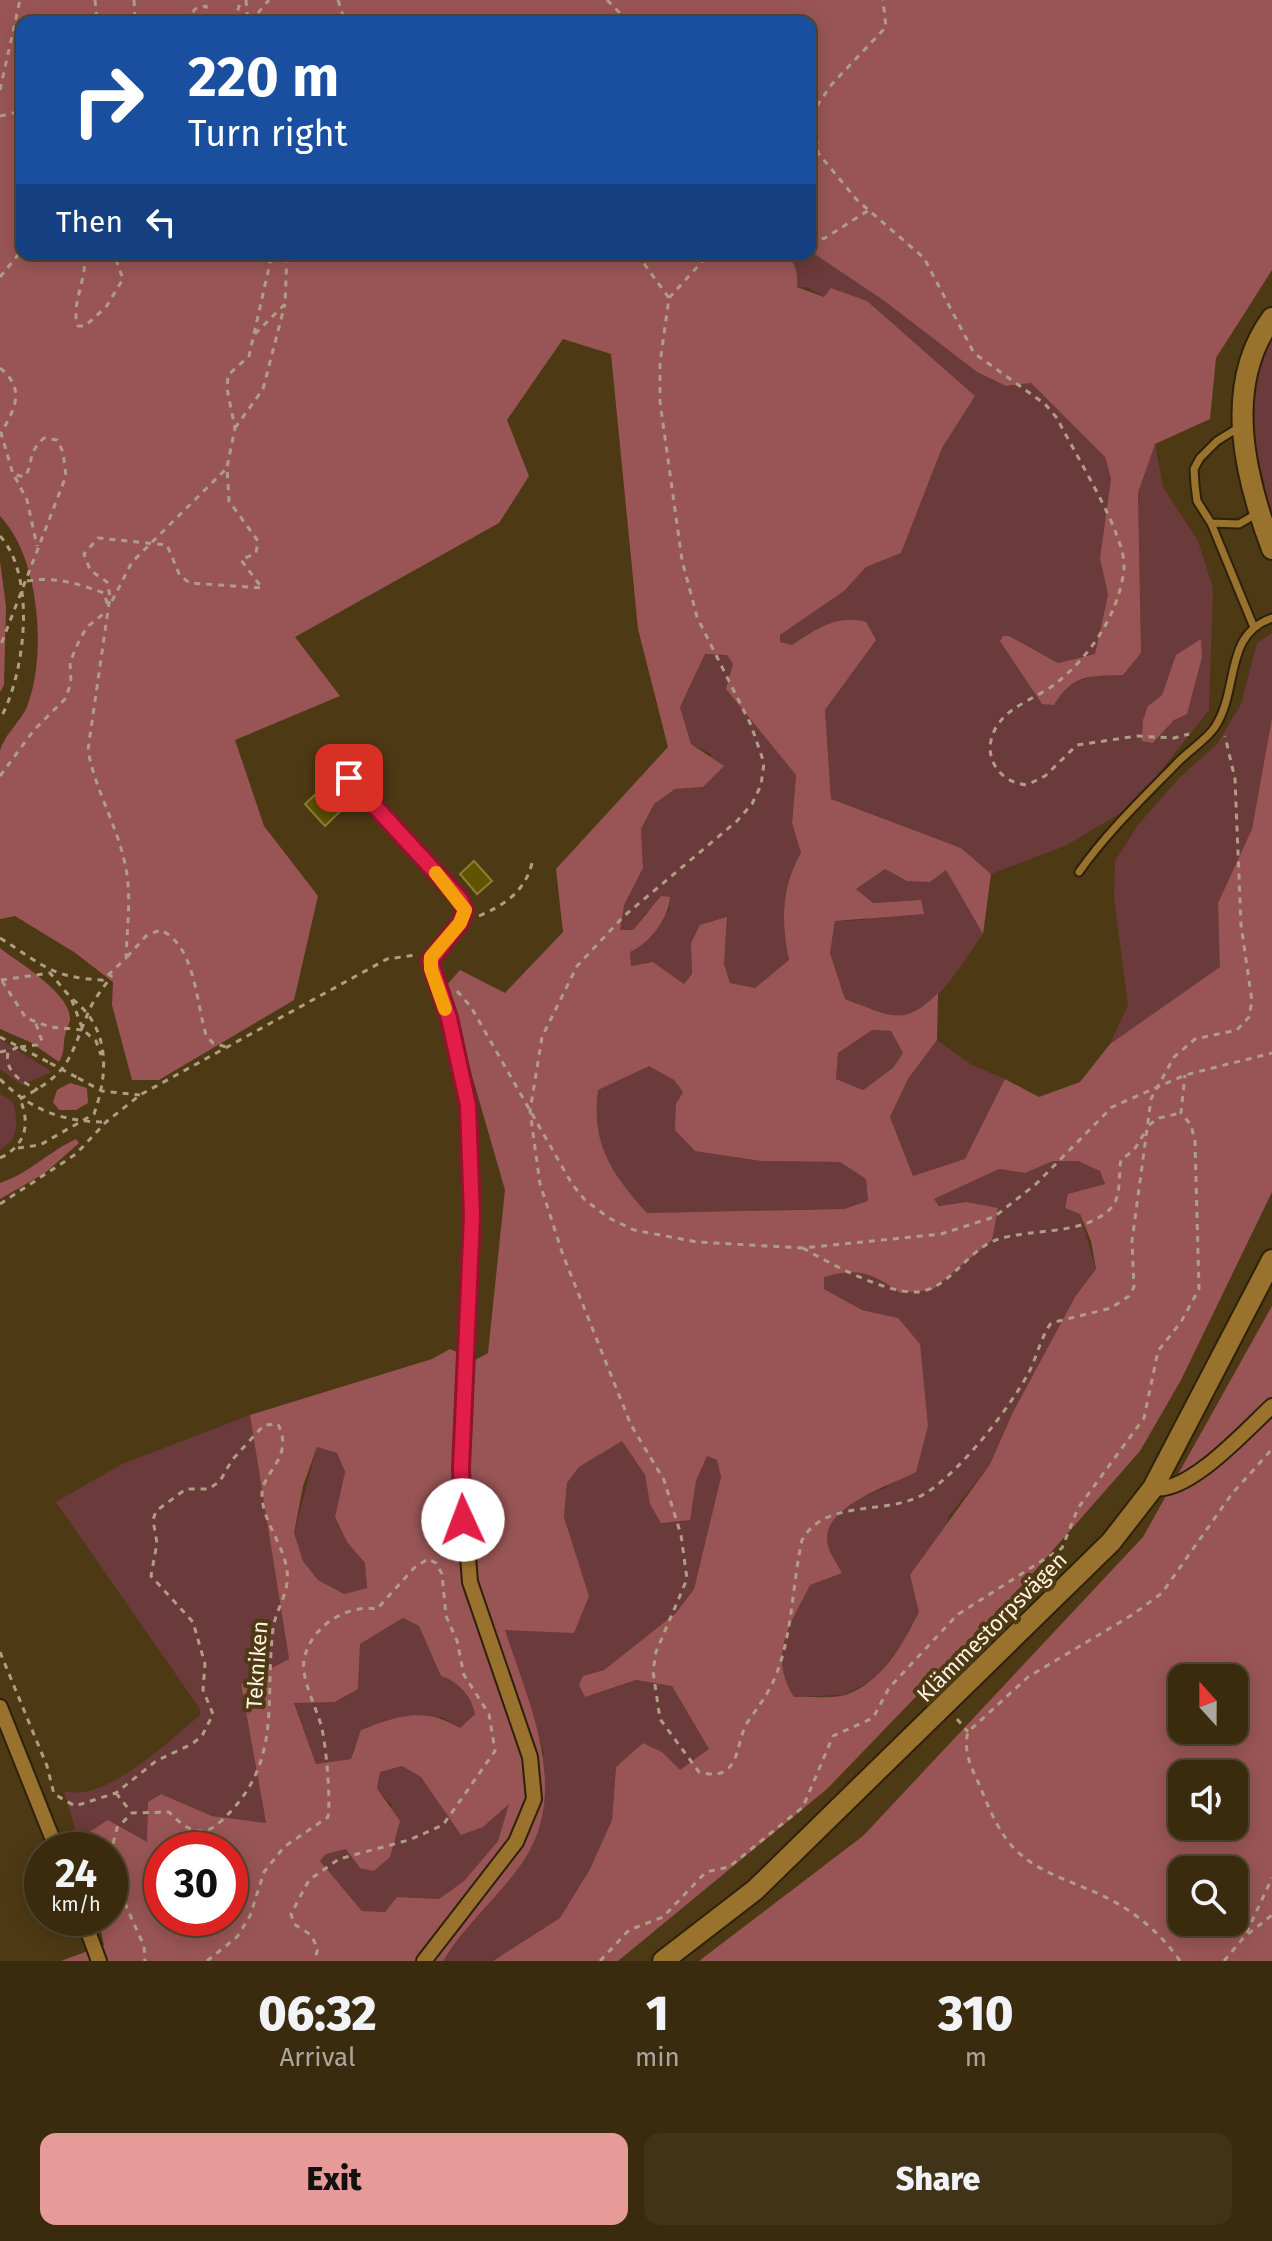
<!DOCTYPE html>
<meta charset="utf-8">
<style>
:root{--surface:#3a2b0f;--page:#413318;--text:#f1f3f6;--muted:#aba79e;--line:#54472f;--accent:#e69b98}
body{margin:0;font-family:"Fira Sans",sans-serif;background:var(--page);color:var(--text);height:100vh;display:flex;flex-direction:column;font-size:30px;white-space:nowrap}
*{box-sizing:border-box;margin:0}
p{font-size:26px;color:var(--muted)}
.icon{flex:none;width:44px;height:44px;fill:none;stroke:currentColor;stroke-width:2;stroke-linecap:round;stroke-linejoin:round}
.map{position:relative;height:1961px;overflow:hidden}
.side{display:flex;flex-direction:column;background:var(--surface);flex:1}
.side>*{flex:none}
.guide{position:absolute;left:16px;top:16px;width:800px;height:244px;border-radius:16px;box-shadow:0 4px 20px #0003,0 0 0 2px var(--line);background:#1a4fa0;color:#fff;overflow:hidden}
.needle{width:52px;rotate:339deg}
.fabs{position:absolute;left:1168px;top:1664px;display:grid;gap:16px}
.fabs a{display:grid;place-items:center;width:80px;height:80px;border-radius:16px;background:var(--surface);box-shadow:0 4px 20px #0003,0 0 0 2px var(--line);font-size:40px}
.speed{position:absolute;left:24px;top:1832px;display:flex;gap:16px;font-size:40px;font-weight:700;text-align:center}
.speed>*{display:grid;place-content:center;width:104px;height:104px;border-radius:50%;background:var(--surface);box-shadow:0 4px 20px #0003,0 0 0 2px var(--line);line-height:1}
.speed small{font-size:20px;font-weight:400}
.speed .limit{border:12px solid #d22;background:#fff;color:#111}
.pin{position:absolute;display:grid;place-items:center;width:68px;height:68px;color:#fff;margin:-34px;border-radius:16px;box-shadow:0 4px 12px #0006}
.me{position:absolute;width:88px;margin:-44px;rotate:358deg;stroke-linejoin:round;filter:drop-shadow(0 0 6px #0008)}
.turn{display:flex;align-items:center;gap:28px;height:168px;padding:0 40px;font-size:36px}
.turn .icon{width:104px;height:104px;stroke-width:2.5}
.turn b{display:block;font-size:56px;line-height:68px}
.then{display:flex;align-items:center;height:76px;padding:0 40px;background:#0003;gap:16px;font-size:30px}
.eta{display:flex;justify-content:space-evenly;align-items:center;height:136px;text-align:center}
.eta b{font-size:48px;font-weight:800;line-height:56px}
.button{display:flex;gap:16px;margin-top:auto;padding:16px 40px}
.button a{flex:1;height:92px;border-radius:16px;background:var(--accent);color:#111;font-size:32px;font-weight:800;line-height:92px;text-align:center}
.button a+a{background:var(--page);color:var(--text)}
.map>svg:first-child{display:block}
</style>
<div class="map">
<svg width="1272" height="1961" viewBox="0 0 1272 1961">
<rect width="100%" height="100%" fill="#4d3914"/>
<path fill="#6b3a3b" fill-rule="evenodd" d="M810 251 883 300 977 372 1006 386 1031 383 1105 457 1111 479 1100 558 1108 595 1095 654 1058 663 1009 636 1054 705C1071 677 1091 675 1123 674L1141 653 1138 493 1155 443 1163 487 1198 541 1213 588 1209 710 1133 806 1065 846 991 874 961 848 831 800 825 710 876 640 812 631 792 645 780 642V635L844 591 866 567 901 553 942 448 975 396 824 297 806 287H797L790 257 782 254ZM1162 695 1174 720 1154 743 1148 707Z
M1272 330V519L1251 425 1256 360Z
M1272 633V718L1252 829 1218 903 1221 967 1110 1044 1128 1005 1114 899 1115 861 1138 825 1180 777 1217 744 1241 704 1257 643Z
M705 654 727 655 733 664 727 689 796 775 792 823 801 853C781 887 781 923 789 960L755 988 730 983 724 964 727 918 691 943 692 974 684 984 653 962 631 966 630 951 669 911 670 897 646 912 633 930H620L623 905 643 868 641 829 654 804 675 789 703 787 711 754 691 744 680 707Z
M885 869 907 881 946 870 983 934C962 962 933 1020 893 1016 877 1014 860 1004 845 999L830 953 835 921 862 920 921 900 873 903 856 889Z
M871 1030 891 1031 903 1053 893 1068 863 1090 836 1079 838 1053Z
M0 1039 52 1072 22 1085 0 1069Z
M937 1040 972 1065 1005 1079 965 1160 913 1176 890 1117 908 1079Z
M649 1065 674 1080 762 1161 840 1162 866 1179 868 1202 844 1209 647 1213C612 1174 591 1145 598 1090Z
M0 1094 13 1102C18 1123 20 1138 0 1150Z
M1053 1161H1078L1100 1171 1105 1184 1088 1190 1080 1214 1096 1269 1075 1297 1013 1412 990 1464 949 1516 919 1612 904 1640 875 1680 843 1695 794 1697C764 1649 798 1616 815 1571 820 1559 824 1532 830 1524 844 1504 865 1496 887 1487L898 1318 862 1310 824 1289 823 1276C857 1267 873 1273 900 1293L932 1290 991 1240 998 1209 966 1202 939 1206 933 1199 999 1169 1025 1173Z
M250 1415 289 1660 241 1684 266 1824 212 1816 161 1794 148 1802 147 1843 108 1820 78 1839 64 1791C106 1803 169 1741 200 1715V1709L56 1502 122 1464Z
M622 1441 645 1475 650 1504 689 1520 696 1481 707 1456 717 1460 721 1477 694 1589 676 1613 604 1670 583 1676 585 1697 636 1680 672 1686 709 1749 680 1771 662 1752 643 1743 616 1767 612 1820 590 1869 560 1918 493 1961H443L544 1754 505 1630 574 1632 589 1596 564 1517 567 1483 579 1467Z
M317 1446 337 1453 345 1473 335 1517 347 1542 365 1563 367 1588 344 1594 318 1580 303 1561 294 1533Z
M403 1618 419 1626 441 1675C459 1682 471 1695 475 1714L460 1728 442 1717 354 1747 351 1759 316 1764 294 1702H335L358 1689 360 1644Z
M402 1766 421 1777 439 1799 510 1802 498 1841 464 1881 439 1899 397 1897 385 1912 362 1911 320 1861 326 1854 346 1848 360 1868 392 1806 377 1788 379 1772Z"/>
<path fill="#995556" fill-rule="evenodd" d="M0 0H1272V270L1216 358 1210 419 1155 444 1138 493 1141 653 1123 675C1089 676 1073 674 1054 705L1042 704 1000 641 1003 636H1009L1058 663 1095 654 1108 595 1100 558 1111 479 1105 457 1031 383 1006 386 977 372 883 300 810 251V22H22V254H782C796 260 798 273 797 287L824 297 831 288 867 301 975 396 942 448 901 553 866 567 844 591 780 635V642L792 645C815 629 839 614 866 622L876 640 825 710 831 799 961 848 991 874 983 934 946 870 930 882 907 881 885 869 856 889 873 903 921 900 924 914 835 921 830 953 845 999C889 1015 902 1029 938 993L937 1040 908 1079 890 1117 913 1176 965 1159 1005 1079 1039 1097 1080 1082 1110 1044 1220 967 1218 903 1252 829 1272 718V1192L1181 1380 1140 1451 1011 1598 827 1789 618 1961H493L560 1918 590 1869 612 1820 616 1767 643 1743 662 1752 680 1770 709 1749 672 1686 636 1680 585 1697 579 1685 583 1676 604 1670 676 1613 694 1589 721 1477 717 1460 707 1456 696 1481 690 1520 661 1523 650 1504 645 1475 622 1441 579 1467 567 1483 564 1517 589 1596 574 1633 505 1630C528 1702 571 1789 524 1860 500 1896 465 1924 443 1961H61L104 1945 98 1918H110V1850H81L78 1839 108 1820 147 1842 148 1802 161 1794 212 1816 266 1823 241 1684 289 1659 250 1415 432 1359 450 1349 475 1360 488 1353 505 1190 446 986 460 970 505 993 563 932 556 869 668 747 638 629 611 354 563 339 507 420 529 476 499 523 295 637 340 696 235 740 264 826 318 896 294 1000 159 1080H132L112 1005 113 982 74 952 15 916 0 919V751C5 733 22 721 28 704 47 652 39 556 0 516ZM705 654 727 655 733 664 726 689 796 775 792 823 801 853C781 887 781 923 789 960L755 988 730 983 724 964 727 917 700 925 691 943 692 974 684 984 653 962 631 966 630 952C649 944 669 918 670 897L661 896 633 930H620L624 905 643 868 641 829 654 804 675 789 703 787 724 766 691 744 680 707ZM872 1030 891 1031 903 1053 893 1068 863 1090 836 1079 838 1053ZM649 1066 674 1080 683 1092 676 1104 675 1130 695 1151 762 1161 840 1162 866 1179 868 1201 844 1209 647 1213C612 1174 591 1145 598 1090ZM1053 1161H1078L1100 1171 1105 1184 1068 1194 1065 1208 1080 1214 1091 1241 1096 1269 1075 1297 1013 1412 990 1464 910 1575 919 1612C902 1645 882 1683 845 1695 830 1699 809 1696 794 1697 768 1655 790 1625 810 1585L842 1573C837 1563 826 1549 827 1538 827 1505 891 1485 916 1472L928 1426 920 1344 898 1318 862 1310 824 1289V1277C857 1267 873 1273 900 1293L932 1290 992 1240 998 1208 966 1202 939 1206 934 1199 999 1169 1025 1173ZM317 1447 337 1453 345 1472 335 1517 347 1542 365 1563 367 1588 344 1594 318 1580 303 1561 294 1533 303 1486ZM403 1618 419 1626 441 1676C459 1682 471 1695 475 1714L460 1728C425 1706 396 1716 361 1730L351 1759 316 1764 294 1703 335 1702 358 1689 360 1644ZM402 1766 421 1777 461 1835 483 1827 509 1804 498 1841 464 1881 439 1899 397 1897 385 1912 362 1911 320 1861 326 1854 346 1849 360 1868 374 1871 390 1857 400 1821 377 1788 380 1772ZM162 1850H230V1918H162Z
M0 561 6 606 4 685 0 692Z
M1201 639 1202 657 1187 714 1174 720 1153 743 1142 741 1143 720 1148 706 1162 695 1176 655Z
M0 948C19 963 72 994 70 1020 70 1022 66 1030 66 1032 62 1043 66 1051 59 1062L30 1042 0 1029Z
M70 1083 87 1088 88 1103 76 1110H59L53 1102 57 1090Z
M76 1139 79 1143 45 1173 0 1199V1183C26 1175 50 1151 76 1139Z
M1272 1306V1961H699L863 1836 1143 1537ZM1182 1678H1234V1730H1182ZM1182 1774H1234V1826H1182ZM1182 1870H1234V1922H1182Z"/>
<path fill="#605402" stroke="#8c7e31" stroke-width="2" d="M336 775 355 797 325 826 305 804Z
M474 861 492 881 477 894 460 874Z"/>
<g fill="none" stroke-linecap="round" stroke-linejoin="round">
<g stroke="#2e210c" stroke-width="11">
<path id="lane" d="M1238 428 1217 441 1200 458 1194 469 1195 485 1197 501 1211 523 1253 625
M1211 523 1239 524 1258 513
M1079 872C1108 831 1144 797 1179 761 1190 750 1207 739 1215 727 1240 688 1223 635 1272 618"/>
</g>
<g stroke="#2e210c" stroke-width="18">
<path id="street" d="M349 778 460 899 465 910 460 923 430 961 449 1018 468 1105 472 1216 461 1468 470 1582 530 1757 534 1799 516 1842 424 1961
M1153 1488C1188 1495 1247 1429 1272 1406
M0 1707 57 1850
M83 1918 99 1961"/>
</g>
<g stroke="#2e210c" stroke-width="24">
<path id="secondary" d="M1272 318C1222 386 1245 477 1272 549
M663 1961 755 1890 1111 1542 1153 1488 1272 1260"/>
</g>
<path stroke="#af9e83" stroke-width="3" stroke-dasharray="6 6" stroke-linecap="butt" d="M95 0 97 22
M134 0 135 22
M246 0 248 22
M338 0 345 22
M607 0 629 22
M186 22 195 9 206 6 211 22
M234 22 241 0
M250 22 269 0
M0 90 20 0
M814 114 818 153 857 200 924 258 974 353 1045 404 1057 418C1073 451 1127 536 1124 568 1120 613 1089 658 1054 685 1037 697 1011 706 999 723 979 750 995 782 1027 785L1045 776 1077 745 1137 736 1174 738 1189 734
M0 116 22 111
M810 116 832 84 886 27 883 0
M810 242 825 238 869 210
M84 254C88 280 70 303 78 326H85L106 307 123 279 114 254
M637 254 669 298 660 363V402L682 560 697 617 751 725 764 763 761 785 752 804 737 821 624 916 577 966 542 1037 530 1111 540 1184 563 1255 631 1425 664 1480 681 1535 687 1579 656 1652 653 1671 660 1719 699 1772C742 1784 735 1742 747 1723 758 1707 769 1693 776 1675 793 1632 792 1585 802 1540 827 1496 890 1518 929 1491 963 1468 1008 1410 1028 1374 1037 1357 1040 1339 1051 1323L1111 1308 1129 1296 1134 1287 1132 1241 1151 1099 1174 1057 1195 1039 1237 1030 1249 1017 1252 1001 1241 925 1235 779 1225 736
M0 277 22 250
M669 298 709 254
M255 334 285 304 287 254
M0 368C26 389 15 409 1 433L13 474 24 477C35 464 25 455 44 438L57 440 63 452 66 476 0 647
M235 428 263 389 285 304
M15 477 27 500 37 546
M0 536C37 577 25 675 0 719
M27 581C55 576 79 584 104 593L108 606
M112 601 132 562 226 469
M0 776 34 730 65 699 71 683 70 662 79 641 87 627 107 611
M479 916C504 905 525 892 532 863
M0 938C42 964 51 978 103 980L126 958C127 926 132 894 125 864 117 825 95 790 88 750L110 596 107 582 90 570 84 554 98 538 167 545 180 576 190 583 262 588 241 560 256 553 258 541 229 501 227 467 235 428 227 389 228 375 249 356 272 254
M127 957 146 936 160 930C195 944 196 1002 206 1035L213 1043 226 1047
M1 980 50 973 71 998 83 1030 96 1041 101 1055
M2 981 26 1018 50 1027 83 1030
M457 991 471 1007 572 1184 585 1200 609 1218 634 1230 697 1242 803 1248 941 1234 994 1217 1036 1184 1112 1107 1185 1075 1272 1053
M0 1037 50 1063
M18 1047 8 1052C4 1072 22 1082 38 1090
M20 1047 37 1045 42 1041 35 1021
M0 1052 9 1050
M78 1078 102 1091 140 1095
M0 1079C30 1110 63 1122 106 1122
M20 1099C70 1072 68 1062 88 1013 93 1000 104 987 112 975
M1149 1125 1159 1118 1181 1113
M18 1148 40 1145 94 1114C109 1072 110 1027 71 998
M0 1158C25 1146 31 1125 20 1099
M0 1204 76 1154 106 1122 140 1095 387 959 416 955
M803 1248C830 1264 887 1294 917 1292 951 1289 968 1248 999 1239 1033 1228 1084 1236 1111 1208 1122 1196 1118 1175 1121 1160L1134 1150 1145 1132
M0 1652 47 1766 54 1794 75 1806 116 1793 156 1761 192 1744 202 1736 213 1714 203 1690 205 1664 193 1622 151 1576 157 1543 153 1520 156 1511 186 1489H209L220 1481 232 1460 264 1425 278 1424C295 1459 261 1471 262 1496 263 1526 291 1552 287 1583 285 1599 275 1613 273 1629 264 1704 284 1764 220 1822 201 1840 184 1828 169 1812L132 1813 117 1828 110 1856
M957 1719 968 1732
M116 1793 131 1812
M110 1870 144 1946 145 1961
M1248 1934 1272 1915
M207 1961 237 1937 250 1916 264 1872 284 1847 328 1817C331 1801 326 1742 321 1725 316 1707 301 1679 304 1660 310 1627 346 1604 377 1609L414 1568 428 1559 436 1563 442 1574 446 1616 457 1641 464 1675 489 1714 495 1751 443 1825 409 1840 339 1859 309 1880 291 1914 294 1924 311 1935 318 1949 314 1961
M600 1961 629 1930 663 1917 706 1872 729 1867 803 1807 833 1736 873 1718 889 1688 957 1615 1062 1548 1078 1508 1144 1418 1158 1351 1181 1322 1199 1289 1195 1141 1191 1125 1181 1113 1185 1075
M1180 1961C1160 1932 1133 1910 1101 1895 1074 1882 1042 1874 1019 1853 1000 1837 988 1806 979 1784 971 1767 963 1751 968 1732L1028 1677 1132 1615 1162 1593 1231 1495 1272 1449
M1224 1961 1245 1936 1272 1878"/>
<use href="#lane" stroke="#99722d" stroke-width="7"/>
<use href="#street" stroke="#99722d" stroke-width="14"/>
<use href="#secondary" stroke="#99722d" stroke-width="20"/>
<path stroke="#af9e83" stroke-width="3" stroke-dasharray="6 6" stroke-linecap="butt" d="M50 1063 78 1078"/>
</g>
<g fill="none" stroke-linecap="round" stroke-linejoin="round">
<g stroke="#92132f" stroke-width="20">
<path id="route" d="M349 778 460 899 465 910 460 923 430 961 449 1018 468 1105 472 1216 461 1468 463 1520"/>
</g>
<use href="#route" stroke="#e11d48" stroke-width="14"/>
<path stroke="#f59e0b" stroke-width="14" d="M436 873 465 910 460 923 431 957V969L445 1009"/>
</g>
<g text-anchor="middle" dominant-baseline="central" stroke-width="8" stroke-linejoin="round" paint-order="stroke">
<g font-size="22" fill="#fff2de" stroke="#4d3914">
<text transform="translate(992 1627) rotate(-45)">Klämmestorpsvägen</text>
<text transform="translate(257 1665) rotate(-86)">Tekniken</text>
</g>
</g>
</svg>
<div class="fabs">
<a><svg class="needle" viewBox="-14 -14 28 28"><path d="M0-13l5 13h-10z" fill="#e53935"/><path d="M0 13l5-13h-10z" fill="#aba79e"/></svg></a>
<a><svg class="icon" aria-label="sound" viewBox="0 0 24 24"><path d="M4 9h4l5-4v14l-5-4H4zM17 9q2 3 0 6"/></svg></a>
<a><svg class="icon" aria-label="search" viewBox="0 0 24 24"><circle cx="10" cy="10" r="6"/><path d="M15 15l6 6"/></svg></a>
</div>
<div class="speed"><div>24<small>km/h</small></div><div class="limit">30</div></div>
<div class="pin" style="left:349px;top:778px;background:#d93025"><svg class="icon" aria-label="arrive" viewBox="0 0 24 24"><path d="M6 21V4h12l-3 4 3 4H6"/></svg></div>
<svg class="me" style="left:463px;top:1520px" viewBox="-20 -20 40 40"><circle r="19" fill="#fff"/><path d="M0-13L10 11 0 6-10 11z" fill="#e11d48"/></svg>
<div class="guide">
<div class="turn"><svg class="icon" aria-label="right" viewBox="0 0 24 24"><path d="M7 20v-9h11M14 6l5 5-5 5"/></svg><div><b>220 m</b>Turn right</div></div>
<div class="then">Then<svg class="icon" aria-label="left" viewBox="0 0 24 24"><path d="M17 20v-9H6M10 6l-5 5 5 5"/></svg></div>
</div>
</div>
<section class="side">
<div class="eta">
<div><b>06:32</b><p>Arrival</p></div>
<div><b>1</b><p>min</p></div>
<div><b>310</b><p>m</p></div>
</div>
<div class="button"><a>Exit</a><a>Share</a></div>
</section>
